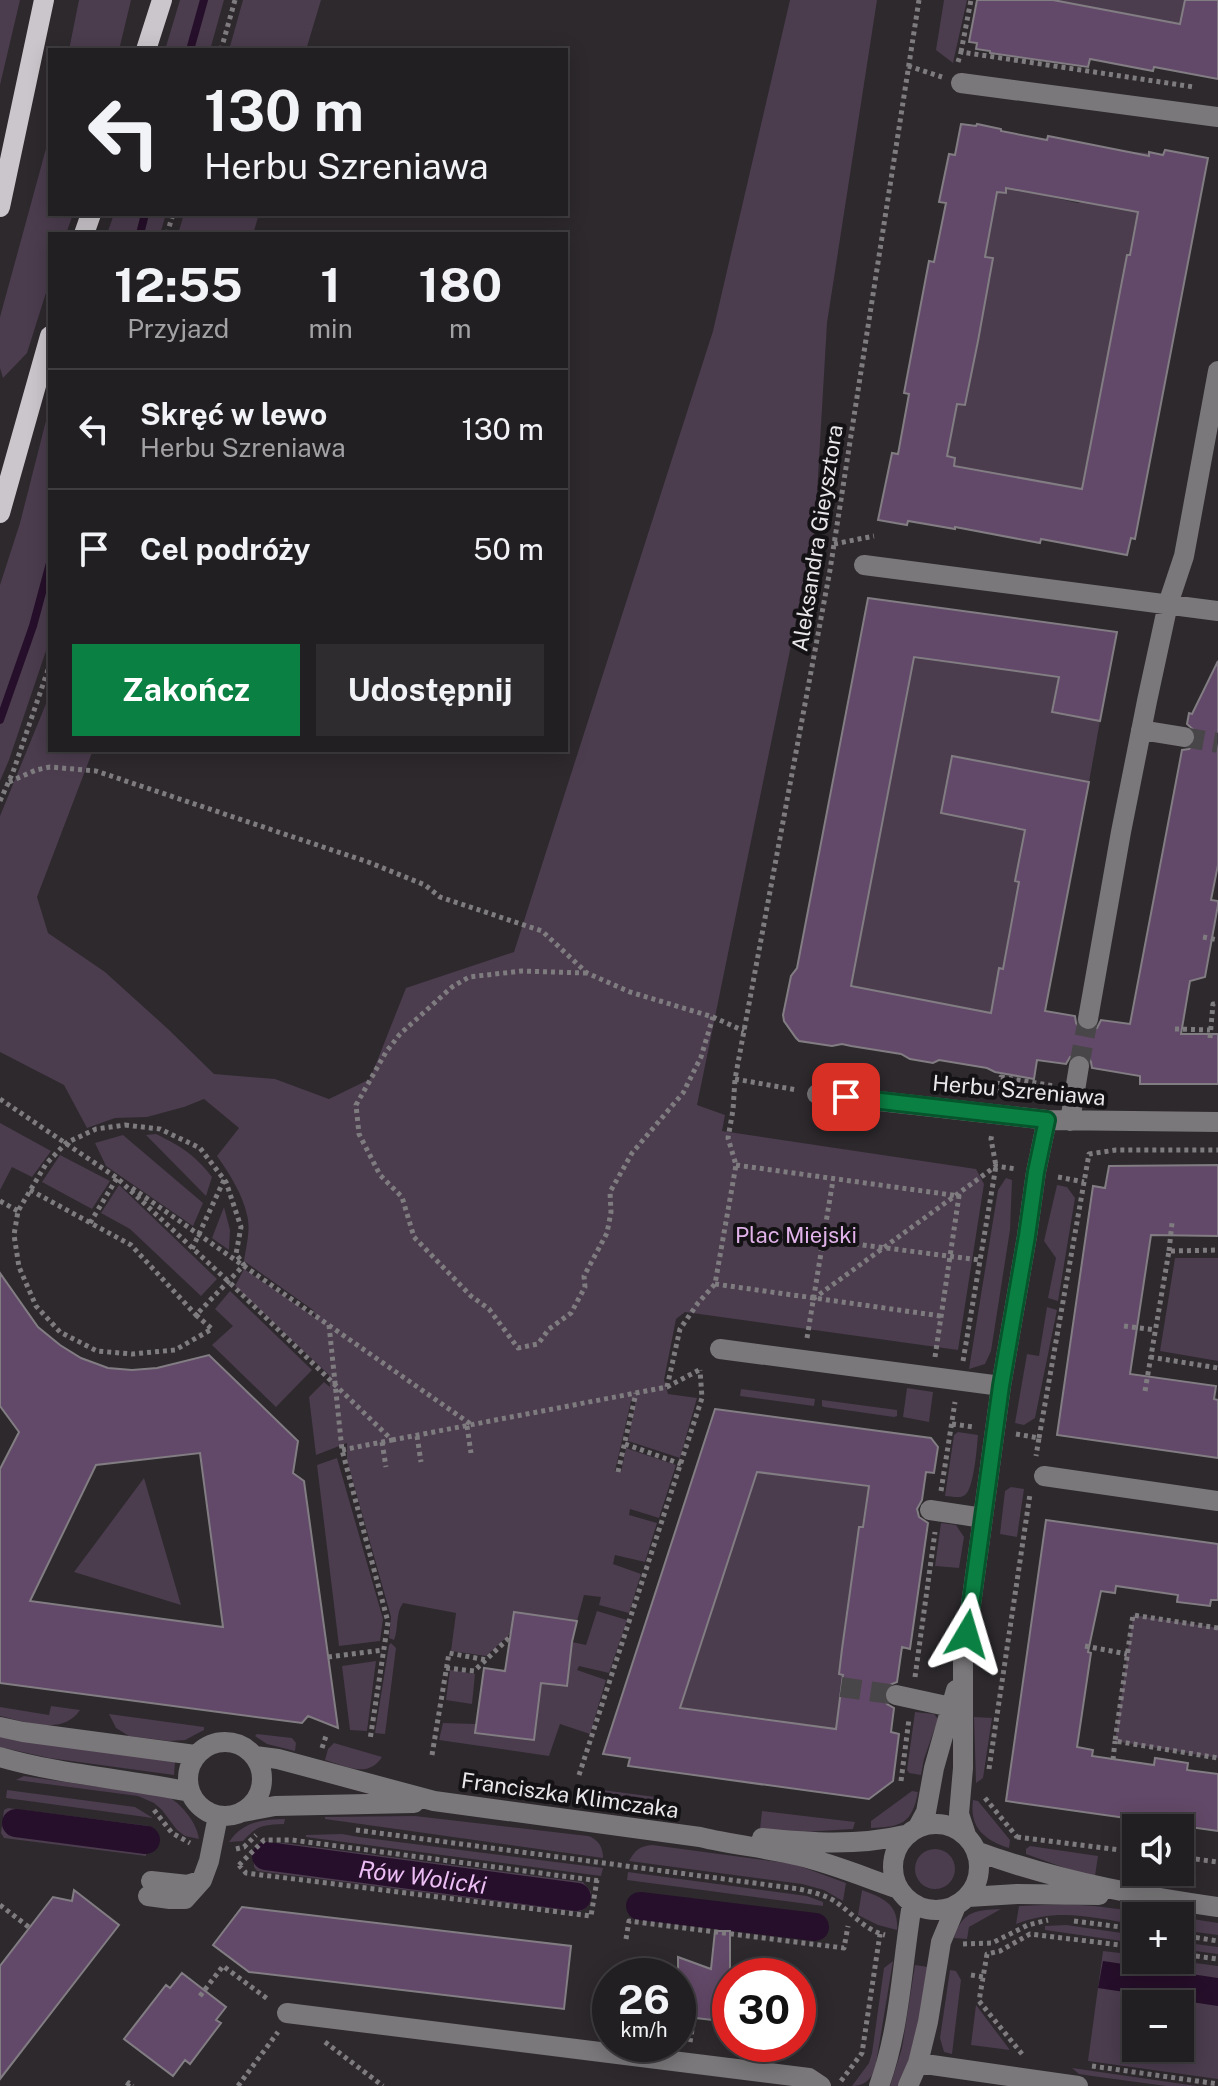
<!DOCTYPE html>
<html lang="pl">
<meta charset="utf-8">
<style>
:root{--surface:#221f22;--page:#2e2c2f;--text:#f1f3f6;--muted:#a2a2a5;--line:#3f3d40;--accent:#0b8043}
body{margin:0;font-family:"Public Sans",sans-serif;background:var(--page);color:var(--text);height:100vh;display:flex;flex-direction:column;font-size:30px;white-space:nowrap}
*{box-sizing:border-box;margin:0}
p{font-size:26px;color:var(--muted)}
.icon{flex:none;width:44px;height:44px;fill:none;stroke:currentColor;stroke-width:2;stroke-linecap:round;stroke-linejoin:round}
.map{position:relative;flex:1;overflow:hidden}
.panel{position:absolute;left:48px;top:232px;width:520px;height:520px;display:flex;flex-direction:column;background:var(--surface);border-radius:0px;box-shadow:0 4px 20px #0003,0 0 0 2px var(--line)}
.panel>*{flex:none}
.hud{position:absolute;left:48px;top:48px;width:520px;height:168px;border-radius:0px;box-shadow:0 4px 20px #0003,0 0 0 2px var(--line);background:#221f22;color:var(--text);overflow:hidden}
.controls{position:absolute;left:1122px;top:1814px;display:grid;gap:16px}
.controls a{display:grid;place-items:center;width:72px;height:72px;border-radius:0px;background:var(--surface);box-shadow:0 4px 20px #0003,0 0 0 2px var(--line);font-size:40px}
.speed{position:absolute;left:592px;top:1958px;display:flex;gap:16px;font-size:40px;font-weight:700;text-align:center}
.speed>*{display:grid;place-content:center;width:104px;height:104px;border-radius:50%;background:var(--surface);box-shadow:0 4px 20px #0003,0 0 0 2px var(--line);line-height:1}
.speed small{font-size:20px;font-weight:400}
.speed .limit{border:12px solid #d22;background:#fff;color:#111}
.pin{position:absolute;display:grid;place-items:center;width:68px;height:68px;color:#fff;margin:-34px;border-radius:16px;box-shadow:0 4px 12px #0006}
.me{position:absolute;width:88px;margin:-44px;rotate:7deg;stroke-linejoin:round;filter:drop-shadow(0 0 6px #0008)}
.turn{display:flex;align-items:center;gap:28px;height:168px;padding:0 24px;font-size:36px}
.turn .icon{width:104px;height:104px;stroke-width:2.5}
.turn b{display:block;font-size:56px;line-height:68px}
.eta{display:flex;justify-content:space-evenly;align-items:center;height:136px;text-align:center}
.eta b{font-size:48px;font-weight:700;line-height:56px}
.action{display:flex;gap:16px;margin-top:auto;padding:16px 24px}
.action a{flex:1;height:92px;border-radius:0px;background:var(--accent);color:#fff;font-size:32px;font-weight:700;line-height:92px;text-align:center}
.action a+a{background:var(--page);color:var(--text)}
ul{padding:0;list-style:none}
li{display:flex;align-items:center;gap:24px;height:120px;padding:0 24px;border-top:2px solid var(--line)}
li div{flex:1}
li b{display:block;font-size:30px}
li em{font-style:normal}
.map>svg:first-child{display:block}
</style>
<div class="map">
<svg width="1218" height="2086" viewBox="0 0 1218 2086">
<rect width="100%" height="100%" fill="#2d292d"/>
<path fill="#4b3c4e" fill-rule="evenodd" d="M0 0H20L0 85Z
M79 0H131L119 50H69Z
M180 0H224L210 50H165Z
M243 0H321L306 50H229Z
M790 0H877L827 323 815 528 697 1105 725 1115 722 1131 976 1169 984 1184 958 1350 685 1312 676 1319 664 1380 668 1394 697 1398 680 1458 628 1441 636 1399 631 1401 615 1471 621 1472 626 1448 676 1465 659 1518 630 1509 629 1515 657 1523 645 1562 615 1555 613 1564 641 1574 629 1613 599 1605 601 1597 584 1595 577 1621 515 1612 511 1633 486 1656 451 1651 456 1613 403 1603C395 1614 399 1628 394 1640L389 1638 391 1617 347 1460V1443L316 1455 309 1397 324 1382 330 1387 329 1375 235 1286 244 1269 316 1318 313 1310 244 1261C246 1247 251 1229 247 1215 243 1195 229 1173 217 1156L239 1128 204 1099 184 1107 147 1117 115 1118 87 1128 64 1085 0 1052V816L50 694V750H93L37 897 48 933 105 972 168 1029 214 1074 275 1079 329 1099 370 1079 406 988 514 952 713 331Z
M944 0H967L953 63 936 50Z
M1053 0H1185L1180 24Z
M50 134V214H73L66 234H50V280L27 353 3 378 0 368V317Z
M1017 134 1029 192 1078 203 1082 202 1083 198 1091 204 1111 207 1115 187 1126 189 1133 152 1149 153 1130 255H1127C1120 290 1113 323 1110 358L1107 359 1086 489 1074 487 1072 496 951 480 955 458 947 456 957 404 965 405 993 259 985 257 997 192H1006Z
M114 214H166L160 234H107Z
M184 214H259L253 234H178Z
M50 405V639L9 760 0 781V585L20 523Z
M916 651 923 659 938 660 939 654 947 662 1059 677 1052 712 1100 721 1089 782 953 756 942 813 995 824 1027 823 1016 881 1019 882 1005 959 1010 970 999 968 995 989 997 1014 846 985 858 950 881 827 909 657H915Z
M0 1123 51 1151 32 1177 12 1167 0 1190Z
M156 1134C182 1147 194 1154 212 1177L206 1196 146 1135Z
M123 1135 203 1203 193 1226 106 1166 95 1143Z
M60 1155 110 1181 92 1209 42 1182Z
M1006 1178 1012 1180 1010 1230 991 1351 985 1364 969 1369 998 1190Z
M119 1185 217 1279 201 1296 130 1229 101 1213Z
M1057 1185 1067 1187 1075 1198 1058 1301 1048 1298 1056 1258 1044 1241Z
M224 1207 230 1230 229 1250 212 1238Z
M1175 1258H1218V1361L1160 1351Z
M230 1291 312 1370 276 1407 212 1345 233 1326 215 1309Z
M1047 1307 1057 1310 1035 1418 1024 1425 1015 1423 1027 1354 1039 1356Z
M907 1388 933 1392 929 1422 903 1417Z
M741 1389 815 1399 814 1406 740 1396Z
M822 1400 897 1410V1416L894 1417 824 1407 822 1406Z
M958 1432 978 1435C977 1446 974 1489 965 1495 960 1499 951 1496 945 1496L954 1435Z
M337 1458 383 1619 380 1641 339 1646 317 1465Z
M754 1467 773 1474 855 1484 870 1478 839 1674 843 1675 840 1703 848 1704 835 1732C783 1719 728 1712 674 1711Z
M144 1478 181 1605 74 1572Z
M1011 1487 1024 1489 1017 1537 1000 1534 1005 1491Z
M941 1523 956 1525 964 1537 959 1568 935 1566Z
M597 1611 627 1620 609 1673 579 1666 577 1670 606 1680 590 1734 560 1724 549 1756 439 1740 443 1723 476 1724 475 1733 533 1740 541 1683 567 1686 572 1642 586 1645Z
M1133 1615 1218 1628V1758L1115 1741Z
M391 1643 396 1648 385 1734 375 1733 389 1645Z
M376 1661 367 1731 350 1730 342 1666Z
M450 1670 475 1674 472 1704 446 1700Z
M51 1706 80 1710C63 1736 25 1722 0 1716V1707L49 1715Z
M915 1712 934 1714 938 1719 924 1759 921 1775 909 1773 907 1770Z
M109 1714 204 1727V1730L185 1740 169 1741 129 1736 116 1728Z
M974 1717 992 1718 983 1778 976 1783Z
M257 1734 292 1738 296 1743 295 1751 267 1744 255 1736Z
M0 1737 175 1762 174 1775 49 1758 0 1747Z
M334 1743 382 1757C368 1779 346 1766 325 1760L328 1749Z
M24 1776 169 1797C183 1806 197 1823 199 1839L185 1836 177 1830 162 1810 154 1803 138 1796 16 1780Z
M587 1788 663 1798 660 1815 657 1817 587 1807 585 1804Z
M7 1790 135 1807 153 1818 6 1798Z
M912 1791 918 1792C912 1824 901 1827 871 1828V1821Z
M973 1800 978 1801 1010 1840 1009 1848C985 1840 969 1828 973 1800Z
M8 1808 149 1826 146 1856 4 1838 1 1833 4 1810Z
M762 1811 855 1822 853 1829 787 1833 763 1830 760 1829Z
M415 1816 588 1836C598 1839 603 1847 603 1858L325 1819V1817Z
M285 1819 284 1824C262 1825 258 1825 243 1841L229 1842C242 1822 262 1819 285 1819Z
M342 1834 359 1837 603 1868 601 1876 306 1837V1835Z
M284 1843 583 1882 591 1892 588 1906 579 1912 257 1871 254 1867V1858L269 1844Z
M652 1845 794 1864 846 1883 843 1901 824 1890 802 1884 629 1861C635 1850 640 1846 652 1845Z
M1030 1846 1098 1856 1095 1876 1073 1871 1026 1854V1849Z
M915 1869a20 20 0 1 1 40 0a20 20 0 1 1-40 0Z
M628 1872 807 1896 823 1902V1906L627 1880Z
M862 1890C883 1898 899 1904 897 1930L878 1925 858 1915Z
M1065 1904 1095 1906 1171 1916H1136V1924C1091 1918 1060 1907 1016 1924L1019 1906Z
M1001 1909 969 1927 967 1939 954 1938C962 1911 976 1910 1001 1909Z
M1180 1917 1218 1923V1935L1180 1930Z
M1066 1925 1136 1935V1943L1045 1930V1926Z
M1180 1942 1218 1947V1954L1180 1949Z
M1103 1951 1136 1955V1960H1172L1218 1966V2079L1088 2061ZM1136 2004H1180V2048H1136Z
M893 1961 875 2070C870 2080 864 2086 852 2086L869 2063 872 2053 884 1968Z
M915 1965 928 1967 915 2044 899 2086H890L902 2048Z
M950 1970 956 1971 961 1980 952 2054 944 2052 940 2038Z
M976 2005 1010 2050 971 2045Z
M1072 2068 1183 2084 1197 2086H1166L1092 2076 1079 2074Z"/>
<path fill="#260f2a" d="M1103 1961 1218 1978V2006L1098 1988Z"/>
<g fill="none" stroke-linecap="round" stroke-linejoin="round">
<path stroke="#260f2a" stroke-width="8" d="M190 50 204 0
M140 234 145 214
M0 720 33 626 50 563"/>
<g stroke="#260f2a" stroke-width="28">
<path d="M16 1823 146 1840"/>
<path id="s1" d="M266 1856 577 1897"/>
<path d="M640 1906 815 1927"/>
</g>
</g>
<path fill="#634969" stroke="#817d82" stroke-width="2" fill-rule="evenodd" d="M977 0H1053L1180 24 1185 0H1218V79L1154 67 1153 71 1090 59 1088 67 990 53V51L976 49 977 43 969 42Z
M961 124 976 126 977 124 1001 129V131L1047 140 1048 136 1149 156V152L1163 155 1165 150 1208 158 1135 539 1131 538 1127 555 1041 539 1040 543 955 527V529L908 521 907 525 878 520 892 453 898 454 909 394 904 393 929 261 934 262 946 203 939 202 949 154 955 155ZM1006 188 1138 212 1130 255H1127L1082 489 954 466 955 458 947 456 957 404 965 405 978 341 993 258 985 257 997 192 1006 193Z
M868 598 1117 632 1100 721 1052 712 1059 677 914 657 851 986 991 1013 999 968 1003 969 1019 882 1015 881 1025 830 941 813 952 756 1089 782 1045 1011 1075 1016 1076 1023 1079 1028 1087 1032 1097 1028 1101 1020 1130 1024 1182 750 1189 749 1197 740 1196 732 1187 724 1189 713 1192 714 1218 661V865L1211 900 1218 901V905L1205 977 1190 981 1181 1034H1218V1084H1140V1076L1092 1068 1091 1062 1088 1056 1080 1053 1070 1057 1066 1064 1037 1060 1034 1079 995 1072 987 1068 939 1060 933 1063 910 1059 901 1054 851 1046 842 1044 832 1046 799 1041 796 1038 784 1021 783 1015 791 976 797 968Z
M1218 1165V1236L1151 1235 1130 1374 1216 1386 1214 1399 1218 1400V1458L1057 1435 1093 1186 1105 1188 1109 1166Z
M0 1273 38 1327 60 1345 81 1358 108 1368 132 1370 157 1368 209 1355 298 1441 293 1473 304 1481 338 1728 308 1716 302 1723 0 1683V1469L19 1432 0 1406ZM200 1453 223 1627 30 1601 96 1465Z
M715 1409 931 1438 938 1447 934 1473 926 1472 922 1500 917 1509 919 1517 928 1523 910 1649 902 1647 897 1682 887 1686 883 1693 887 1704 894 1708 891 1732 899 1734 893 1781 869 1799 628 1766 630 1758 603 1754ZM757 1472 869 1486 863 1527H859L842 1649 839 1674 843 1675 836 1729 680 1708Z
M1046 1520 1218 1544V1600H1211L1210 1606 1177 1602 1178 1595 1116 1586 1115 1593 1101 1591 1088 1652 1091 1653 1077 1747 1093 1750 1092 1756 1154 1765 1155 1758 1188 1763 1187 1770 1218 1774V1831L1006 1801Z
M514 1612 577 1621 572 1642 567 1686 541 1683 534 1740 475 1733 484 1668 505 1671Z
M74 1890 119 1925 0 2079V1966L53 1897 72 1901Z
M242 1907 571 1946 564 2009 249 1972 213 1945Z
M715 1931H730V2022L678 2016V1957L711 1969Z
M182 1973 226 2007 216 2020 221 2023 190 2064 185 2060 173 2076 124 2039 166 1985 170 1988Z"/>
<g fill="none" stroke-linecap="round" stroke-linejoin="round">
<path stroke="#494649" stroke-width="20" stroke-dasharray="20 10" stroke-linecap="butt" d="M1184 737 1218 743
M1079 1066 1088 1019
M841 1687 896 1695"/>
<path stroke="#7f7c80" stroke-width="5" stroke-dasharray="4 4" stroke-linecap="butt" d="M221 50 235 0
M961 52 971 0
M958 62 961 52 1194 87
M908 66 942 77
M167 234 173 214
M834 544 874 536
M9 782 36 770 50 767 96 771 368 862 425 885 440 897 542 931 587 973 630 992 713 1017 744 1031
M0 801 13 772 50 664
M1203 937 1218 940
M587 973 522 971 469 977 452 987 400 1034 386 1052 356 1105 359 1134 380 1175 402 1197 414 1237 471 1296 489 1309 518 1348 538 1344 549 1329 571 1313 585 1287 584 1276 607 1233 611 1212 610 1192 632 1153 683 1093 701 1057 713 1017
M1175 1029 1210 1030
M1210 1038 1213 1004H1218
M735 1079 797 1090
M998 1093 1001 1077 1054 1086
M0 1099 117 1178 229 1282 392 1440 342 1450
M125 1125 160 1129 200 1148 226 1182 241 1227 236 1254 244 1265 196 1315 212 1329 175 1350 132 1354 97 1351 60 1332 36 1306 19 1267 14 1235 18 1211 46 1164 66 1143 96 1129Z
M736 1165 959 1196 935 1357
M1058 1177 1084 1182
M132 1188 472 1425
M30 1190 131 1245 196 1315
M0 1201 18 1211
M90 1223 117 1178
M823 1240 980 1260
M192 1249 224 1180
M1169 1251 1172 1223
M715 1284 941 1316
M813 1299 996 1166 1016 1169
M329 1325 342 1450 388 1622 370 1740
M1124 1326 1155 1330
M807 1338 833 1180
M1150 1357 1218 1368
M963 1361 996 1166 991 1139 992 1134
M667 1387 680 1329 698 1303 715 1284 736 1165 728 1138 733 1110 735 1079 830 570 919 0
M1145 1391 1169 1251 1218 1250
M952 1424 974 1427
M467 1426 471 1453
M1016 1434 1039 1438 1036 1456
M417 1436 421 1462
M1039 1438 1089 1154 1116 1150H1218
M392 1440 667 1387 701 1369
M382 1442 386 1467
M625 1444 681 1464
M618 1472 636 1393
M941 1491 955 1402
M1218 1628 1133 1615 1115 1741 1218 1758
M1085 1646 1127 1654
M328 1657 383 1650
M446 1668 474 1671 510 1637
M915 1677 935 1532
M322 1748 327 1733
M432 1755 449 1653 486 1660
M1113 1760 1115 1741
M989 1769 1030 1494
M579 1775 702 1398 700 1370
M901 1781 909 1719
M985 1798 1017 1837V1840
M154 1810 172 1833 190 1843
M356 1830 799 1889C812 1892 826 1895 836 1902 853 1914 865 1930 885 1935
M1017 1837 1136 1852
M236 1849 244 1847 256 1835
M1180 1857 1218 1862
M239 1865 246 1873 254 1874 591 1916 597 1880
M239 1865 264 1840H292L600 1881
M0 1905 30 1928
M1074 1921 1136 1929
M1180 1935 1218 1941
M626 1939 629 1921 844 1948 848 1926
M963 1944 992 1943 1028 1925 1048 1920
M1180 1954 1218 1959
M971 1975 983 1977
M200 1996 223 1966 269 2000
M325 2042 383 2086
M690 2042 694 2018
M1022 2054 979 2001 987 1954 1000 1951 1030 1934 1136 1947
M1092 2066 1218 2084
M841 2081 862 2053 880 1934
M127 2086 129 2083 133 2086
M238 2086 278 2032"/>
<path stroke="#7a787a" stroke-width="20" d="M961 83 1218 117
M864 565 1218 611
M1141 730 1184 737
M1088 1019 1121 832 1147 701 1168 604 1184 556 1218 371
M817 1094 1047 1120 1218 1122
M1070 1121 1079 1066
M720 1349 1001 1386
M1044 1476 1218 1501
M930 1510 983 1518
M896 1695 951 1707
M0 1727 23 1732 195 1755
M188 1779a37 37 0 1 1 74 0a37 37 0 1 1-74 0Z
M255 1756 278 1759 434 1801 700 1837C733 1845 767 1848 800 1856 833 1864 864 1877 896 1888
M0 1757C62 1775 127 1779 190 1792
M243 1812 275 1806 414 1803
M893 1867a43 43 0 1 1 86 0a43 43 0 1 1-86 0Z
M918 1827 926 1812 934 1768 956 1690
M966 1835 959 1814 963 1768V1663L1001 1386 1027 1236 1036 1172 1047 1120
M762 1838C810 1843 858 1846 905 1835
M976 1851C1054 1880 1136 1896 1218 1907
M151 1881 188 1885 202 1880
M148 1896 170 1899H185L202 1880 209 1861 218 1816
M968 1897 1017 1894 1099 1895
M287 2013 809 2078 821 2086
M918 2063 1078 2086
M879 2086C900 2029 902 1964 912 1904
M908 2086 918 2063 928 2022 941 1942 956 1906"/>
<path stroke="#cac6cb" stroke-width="20" d="M146 50 162 0
M0 207 44 0
M84 234 91 214
M0 513 50 336"/>
</g>
<g fill="none" stroke-linecap="round" stroke-linejoin="round">
<g stroke="#07532c" stroke-width="20">
<path id="route" d="M846 1097 1047 1120 1036 1172 1027 1236 1001 1386 967 1634"/>
</g>
<use href="#route" stroke="#0b8043" stroke-width="14"/>
</g>
<g text-anchor="middle" dominant-baseline="central" stroke-width="8" stroke-linejoin="round" paint-order="stroke">
<g font-size="22" fill="#e9e7ea" stroke="#141214">
<text transform="translate(817 538) rotate(-81)">Aleksandra Gieysztora</text>
<text transform="translate(1019 1090) rotate(5)">Herbu Szreniawa</text>
<text transform="translate(570 1795) rotate(8)">Franciszka Klimczaka</text>
</g>
<g font-size="22" fill="#e1b3ea" stroke="#141214">
<text x="796" y="1235">Plac Miejski</text>
</g>
<g font-size="24" font-style="italic" fill="#ecbef5" stroke="#141214">
<text stroke="none"><textPath href="#s1" startOffset="158">Rów Wolicki</textPath></text>
</g>
</g>
</svg>
<div class="controls">
<a><svg class="icon" aria-label="sound" viewBox="0 0 24 24"><path d="M4 9h4l5-4v14l-5-4H4zM17 9q2 3 0 6"/></svg></a>
<a>+</a>
<a>−</a>
</div>
<div class="speed"><div>26<small>km/h</small></div><div class="limit">30</div></div>
<div class="pin" style="left:846px;top:1097px;background:#d93025"><svg class="icon" aria-label="arrive" viewBox="0 0 24 24"><path d="M6 21V4h12l-3 4 3 4H6"/></svg></div>
<svg class="me" style="left:967px;top:1634px" viewBox="-20 -20 40 40"><path d="M0-17L14 15 0 8-14 15z" fill="#0b8043" stroke="#fff" stroke-width="4"/></svg>
<div class="hud">
<div class="turn"><svg class="icon" aria-label="left" viewBox="0 0 24 24"><path d="M17 20v-9H6M10 6l-5 5 5 5"/></svg><div><b>130 m</b>Herbu Szreniawa</div></div>
</div>
<section class="panel">
<div class="eta">
<div><b>12:55</b><p>Przyjazd</p></div>
<div><b>1</b><p>min</p></div>
<div><b>180</b><p>m</p></div>
</div>
<ul>
<li><svg class="icon" aria-label="left" viewBox="0 0 24 24"><path d="M17 20v-9H6M10 6l-5 5 5 5"/></svg><div><b>Skręć w lewo</b><p>Herbu Szreniawa</p></div><em>130 m</em></li>
<li><svg class="icon" aria-label="arrive" viewBox="0 0 24 24"><path d="M6 21V4h12l-3 4 3 4H6"/></svg><div><b>Cel podróży</b></div><em>50 m</em></li>
</ul>
<div class="action"><a>Zakończ</a><a>Udostępnij</a></div>
</section>
</div>
